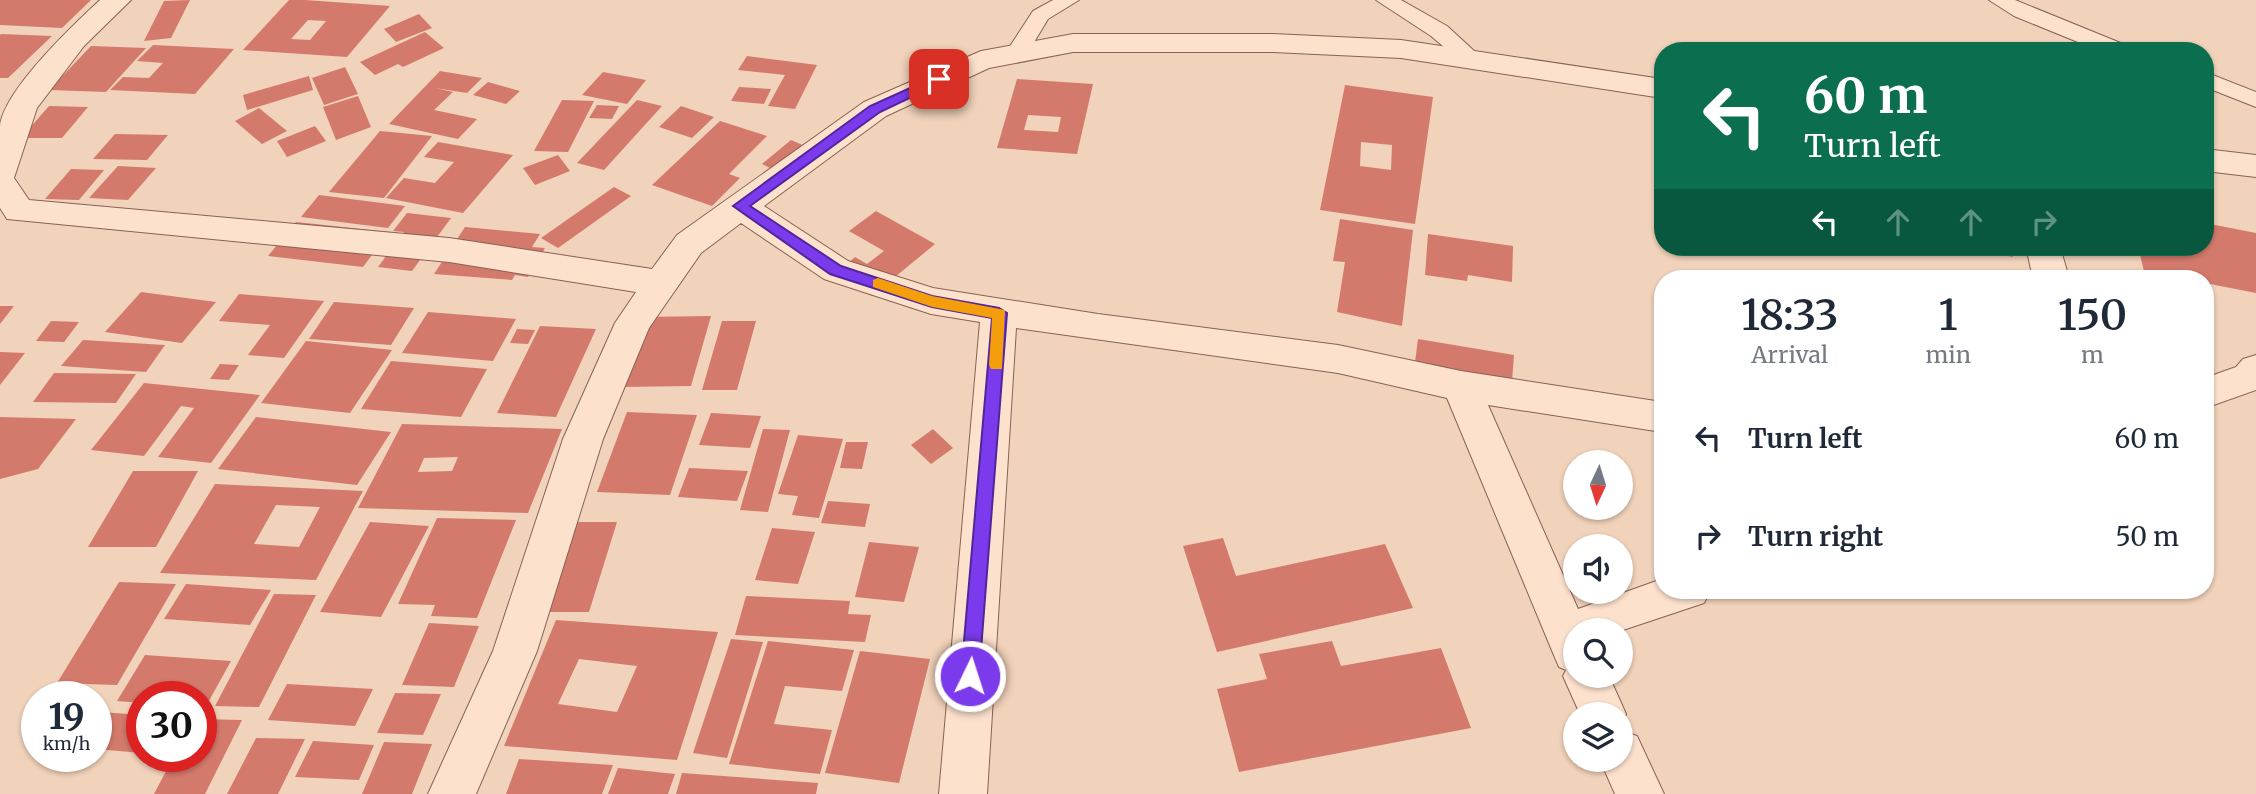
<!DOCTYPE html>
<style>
:root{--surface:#fff;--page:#f2f2f3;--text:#1f2937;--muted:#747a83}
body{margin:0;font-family:Merriweather,serif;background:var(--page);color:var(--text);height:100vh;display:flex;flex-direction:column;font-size:26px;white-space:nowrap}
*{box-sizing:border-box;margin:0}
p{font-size:23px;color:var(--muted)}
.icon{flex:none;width:38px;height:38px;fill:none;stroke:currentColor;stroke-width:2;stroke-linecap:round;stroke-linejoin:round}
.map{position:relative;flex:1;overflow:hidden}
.drawer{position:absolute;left:1654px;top:270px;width:560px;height:329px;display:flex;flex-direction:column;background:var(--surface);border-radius:28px;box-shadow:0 2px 5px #0004}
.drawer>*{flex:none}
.guide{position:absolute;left:1654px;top:42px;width:560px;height:214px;border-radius:28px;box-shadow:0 2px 5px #0004;background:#0b6e4f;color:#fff;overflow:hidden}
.needle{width:46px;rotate:184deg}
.controls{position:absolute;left:1563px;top:450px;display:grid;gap:14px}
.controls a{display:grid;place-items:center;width:70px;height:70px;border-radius:50%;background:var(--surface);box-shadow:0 2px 5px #0004;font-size:35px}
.speed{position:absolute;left:21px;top:681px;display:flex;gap:14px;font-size:35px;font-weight:700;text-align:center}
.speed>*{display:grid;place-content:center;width:91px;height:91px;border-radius:50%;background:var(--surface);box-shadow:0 2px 5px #0004;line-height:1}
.speed small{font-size:18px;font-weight:400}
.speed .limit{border:10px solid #d22;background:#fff;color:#111}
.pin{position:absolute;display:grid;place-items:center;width:60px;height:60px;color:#fff;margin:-30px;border-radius:14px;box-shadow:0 4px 10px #0006}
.me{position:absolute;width:77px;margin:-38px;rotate:4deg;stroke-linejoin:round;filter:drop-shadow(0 0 5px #0008)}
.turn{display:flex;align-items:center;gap:24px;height:147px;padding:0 35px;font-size:32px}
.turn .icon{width:91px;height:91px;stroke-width:2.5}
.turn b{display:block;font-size:49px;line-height:60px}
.lanes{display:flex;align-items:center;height:66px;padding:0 35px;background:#0003;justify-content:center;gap:35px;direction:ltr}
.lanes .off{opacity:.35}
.eta{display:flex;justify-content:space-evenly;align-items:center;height:119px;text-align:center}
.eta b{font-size:42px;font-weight:600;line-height:49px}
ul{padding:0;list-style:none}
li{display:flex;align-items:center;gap:21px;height:98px;padding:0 35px}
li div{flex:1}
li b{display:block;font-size:26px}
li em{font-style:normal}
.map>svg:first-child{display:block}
</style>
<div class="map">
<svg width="2256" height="794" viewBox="0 0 2256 794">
<rect width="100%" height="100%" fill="#f1d2ba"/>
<path fill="#d37a6c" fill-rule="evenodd" d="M0 0H91L62 28 0 25Z
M190 0 171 38 144 41 164 1Z
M289 0H305L390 6 347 57 243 50ZM308 20 326 21 310 40 291 39Z
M419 14 432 28 396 42 384 29Z
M425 32 444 48 403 67 398 64 375 75 360 62Z
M0 35 1 34 52 36 8 78H0Z
M153 45 234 49 195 94 110 90 123 77 149 78 163 63 137 61Z
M91 46 146 48 106 92 49 90Z
M747 56 817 65 795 109 768 106 785 75 738 70Z
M345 67 358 94 324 105 312 78Z
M440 71 482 78 467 93 435 88 453 92 434 110 477 119 458 139 389 124Z
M603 72 646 80 627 104 582 95Z
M309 76 313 90 247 110 243 95Z
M1017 79 1093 84 1077 154 997 148ZM1028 115 1061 117 1058 132 1024 130Z
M488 82 520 91 506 104 473 95Z
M1345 85 1433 97 1415 224 1320 210ZM1361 142 1392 145 1391 170 1360 166Z
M739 87 771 89 764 104 731 101Z
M358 96 371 127 336 140 323 107Z
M562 100 594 101 568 152 534 151Z
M637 100 662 106 604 170 577 163Z
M597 105 619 106 612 119 589 118Z
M49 106 88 107 62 138H21Z
M681 106 714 117 692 138 659 127Z
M259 108 287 131 262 144 235 121Z
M720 121 767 136 729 174 740 178 712 206 652 185Z
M315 126 326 141 287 157 277 141Z
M380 131 432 136 384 198 329 192Z
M115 134 168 135 147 160 93 159Z
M791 140 812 149 782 174 762 164Z
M438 142 513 155 463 213 386 198 404 178 435 183 454 162 424 157Z
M558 155 570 171 535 185 523 168Z
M118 166 156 168 128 200 89 198Z
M71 169 104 170 79 200 45 199Z
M614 187 631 196 558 248 541 238Z
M319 195 405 206 388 228 301 217Z
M876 211 935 244 872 296 835 274 855 257 867 264 884 251 849 231Z
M407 213 451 218 412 271 378 267 404 232 393 231Z
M1340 219 1413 230 1402 326 1337 312 1345 262 1333 261Z
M296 222 389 232 363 267 268 256Z
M2205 223 2256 233V293L2205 283V278H2181L2144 271 2138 247H2205Z
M465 227 540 234 532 247 545 248 528 277 515 275 512 280 434 274Z
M1428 234 1513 246 1512 282 1468 275 1467 281 1425 275Z
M1970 247H2011L2013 257 1970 248Z
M141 292 216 302 182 343 105 332Z
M239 294 324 301 284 358 248 355 270 325 219 321Z
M334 302 414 308 391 345 309 339Z
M0 306H14L0 324Z
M428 312 516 319 493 361 402 353Z
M711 316 691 386 619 387 642 317Z
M51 321 79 322 64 342 36 341Z
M722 321H756L737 390H702Z
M540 326 596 329 556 417 497 413Z
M517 329 535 330 528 344 510 343Z
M1418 339 1514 355 1511 394 1412 386Z
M83 340 165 345 146 372 61 366Z
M306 341 392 350 350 413 261 403Z
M0 352 25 353 0 385Z
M391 361 487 369 461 417 361 409Z
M220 364 239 365 229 380 210 379Z
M54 373 136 374 116 403 33 402Z
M144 383 260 395 211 463 158 457 194 408 181 406 144 456 91 450Z
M627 412 697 415 670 495 597 492Z
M711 413 761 416 750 448 699 445Z
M0 417 76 419 38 469 0 479Z
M256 417 391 432 357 485 218 469Z
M402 424 562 429 528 513 358 508ZM458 457 452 471 418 472 424 458Z
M763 429 790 430 768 512 740 510Z
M933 429 953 448 931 464 911 445Z
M798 435 843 439 819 518 792 515 798 496 778 494Z
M846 442H868L862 469 840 468Z
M689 468 748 471 737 501 678 497Z
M133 471H198L156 547H88Z
M215 484 363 491 316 580 160 573ZM276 505 320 507 299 547 254 544Z
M828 501 870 504 865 527 821 523Z
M437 518 516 520 477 618 431 616 435 605 398 604Z
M370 522 429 526 381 617 320 612Z
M576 522H617L589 612H546Z
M772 528 815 532 798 584 755 580Z
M1223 538 1236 576 1385 544 1413 608 1217 652 1183 546Z
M869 542 919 547 904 602 855 597Z
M119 582 176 584 117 685 57 683Z
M186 584 271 590 250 625 164 619Z
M274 594 316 595 259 707 215 706Z
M746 596 850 601 848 614 871 615 865 642 735 635Z
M556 620 718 632 677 760 504 746ZM579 659 637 666 617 712 558 704Z
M429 623 479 626 454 687 402 685Z
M731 639 763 642 727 758 693 753Z
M768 641 854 650 842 691 785 686 774 724 832 730 820 774 729 764Z
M1332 641 1341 666 1441 648 1471 728 1239 772 1217 689 1267 679 1259 654Z
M860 651 930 659 899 783 825 773Z
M145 655 231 661 205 708 201 707V696H142V703L117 701Z
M287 684 373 689 355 726 268 720Z
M395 693 441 694 423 735 377 733Z
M101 712 142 715V753L96 749V719Z
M201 719 242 720 205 794H154L174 756H201Z
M256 738 305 739 278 794H227Z
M313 741 374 745 359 780 295 777Z
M384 742 432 744 412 794H362Z
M519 759 613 765 602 794H506Z
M618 768 675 774 668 794H608Z
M682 773 818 783 816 794H676Z"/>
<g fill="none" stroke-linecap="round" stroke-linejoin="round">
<g stroke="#896153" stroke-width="2">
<path id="lane" d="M1053 0H1079L1048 19 1024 59H1008L1005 54 1033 11Z
M1376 0H1401L1447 26 1484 60 1473 67 1465 65 1431 36Z
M1989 0H2015L2128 46 2131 51H2100L2014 16Z
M2205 72 2256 92V107L2205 87Z"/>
</g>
<g stroke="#896153" stroke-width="2">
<path id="street" d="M100 0H131L84 46 37 108 14 178 29 200 449 238 652 269 677 235 864 102 981 51 1073 34H1273L1401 40 1662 79V98L1401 58 1273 52H1073L989 68 886 116 764 206 848 261 933 288 1098 314 1338 345 1461 371 1662 402V432L1488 405 1578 609 1662 579V590H1711L1704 603 1620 631 1575 630V676H1609L1626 714 1620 727V714H1580L1563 676 1566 670 1559 667 1553 653 1447 398 1338 373 1016 328 987 794H939L980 322 931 314 824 279 741 223 701 253 649 328 603 439 537 651 476 794H428L493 651 563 439 615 323 636 292 449 262 7 219 0 208C0 182 0 153 0 126 4 90 73 25 100 0Z
M2205 149 2256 155V177L2205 171Z
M2026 247H2060L2069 278H2033Z
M2256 355V390L2205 408V378L2236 367 2243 359Z
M1620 730 1637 736 1664 794H1615L1600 760H1620Z"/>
</g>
<use href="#lane" fill="#fce1cd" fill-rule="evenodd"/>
<use href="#street" fill="#fce1cd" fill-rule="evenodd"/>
</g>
<path fill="#7c3aed" stroke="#51269a" stroke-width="2" d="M939 75 945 79 943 82 880 112 750 206 841 266 932 296 999 308 1007 313 979 676 977 682 970 684 963 682 961 676 992 318 932 307 830 274 733 206 870 106Z"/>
<path fill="#f59e0b" d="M878 278 932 296 1005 310 1002 369H991L989 365 992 318 932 307 873 287V280Z"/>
</svg>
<div class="controls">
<a><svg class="needle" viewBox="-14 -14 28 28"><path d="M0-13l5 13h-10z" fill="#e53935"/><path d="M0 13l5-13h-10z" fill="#747a83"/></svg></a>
<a><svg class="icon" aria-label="sound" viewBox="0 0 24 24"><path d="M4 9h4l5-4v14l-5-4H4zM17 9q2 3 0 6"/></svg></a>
<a><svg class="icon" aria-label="search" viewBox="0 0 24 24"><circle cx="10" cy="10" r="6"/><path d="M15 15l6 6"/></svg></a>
<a><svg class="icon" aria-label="layers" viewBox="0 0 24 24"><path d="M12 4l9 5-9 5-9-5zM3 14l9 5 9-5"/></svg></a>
</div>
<div class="speed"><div>19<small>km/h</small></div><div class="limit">30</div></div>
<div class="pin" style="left:939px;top:79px;background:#d93025"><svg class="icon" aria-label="arrive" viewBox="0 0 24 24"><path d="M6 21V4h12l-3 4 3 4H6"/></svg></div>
<svg class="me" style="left:970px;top:676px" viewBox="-20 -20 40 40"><circle r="17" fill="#7c3aed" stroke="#fff" stroke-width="3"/><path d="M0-11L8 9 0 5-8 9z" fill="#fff"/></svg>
<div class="guide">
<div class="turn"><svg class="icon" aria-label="left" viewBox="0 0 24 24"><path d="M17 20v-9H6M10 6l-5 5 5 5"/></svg><div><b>60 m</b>Turn left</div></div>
<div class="lanes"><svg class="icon" aria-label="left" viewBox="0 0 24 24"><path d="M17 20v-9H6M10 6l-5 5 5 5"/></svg><svg class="icon off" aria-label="ahead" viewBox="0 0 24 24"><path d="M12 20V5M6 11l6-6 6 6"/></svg><svg class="icon off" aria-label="ahead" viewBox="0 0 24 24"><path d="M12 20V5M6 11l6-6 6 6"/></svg><svg class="icon off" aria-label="right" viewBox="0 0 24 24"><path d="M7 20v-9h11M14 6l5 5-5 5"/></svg></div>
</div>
<section class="drawer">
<div class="eta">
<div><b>18:33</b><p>Arrival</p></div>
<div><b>1</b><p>min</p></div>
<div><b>150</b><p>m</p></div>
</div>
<ul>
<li><svg class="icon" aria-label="left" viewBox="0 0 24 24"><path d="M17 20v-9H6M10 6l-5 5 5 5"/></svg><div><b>Turn left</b></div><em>60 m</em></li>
<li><svg class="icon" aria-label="right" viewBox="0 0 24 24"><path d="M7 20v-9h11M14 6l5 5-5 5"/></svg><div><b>Turn right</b></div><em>50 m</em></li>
</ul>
</section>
</div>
